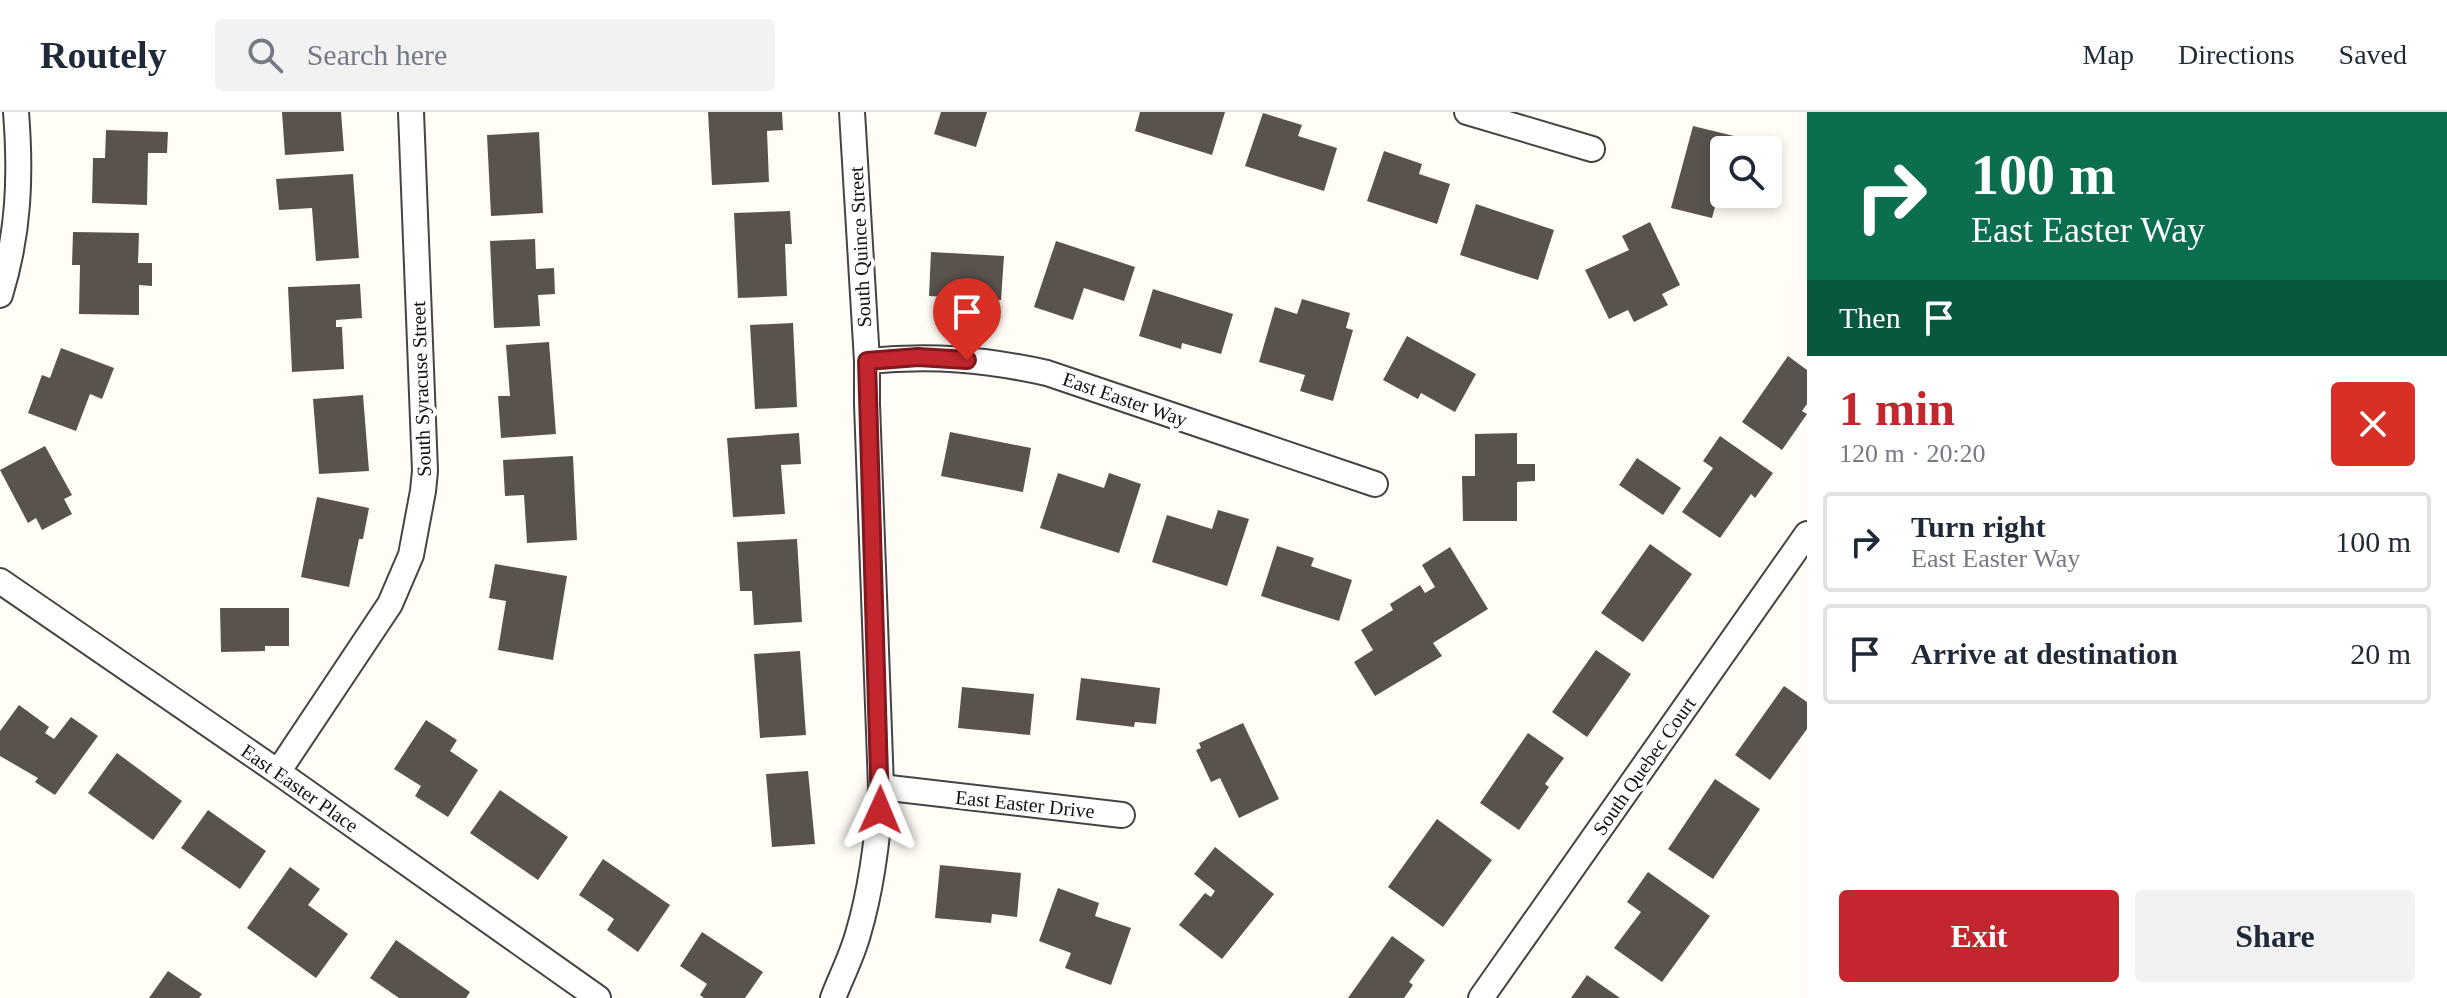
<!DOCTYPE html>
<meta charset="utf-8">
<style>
:root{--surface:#fff;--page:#f2f2f3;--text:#1f2937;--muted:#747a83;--line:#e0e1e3;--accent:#c4262e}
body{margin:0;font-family:Georgia,serif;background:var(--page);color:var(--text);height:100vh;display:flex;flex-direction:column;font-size:30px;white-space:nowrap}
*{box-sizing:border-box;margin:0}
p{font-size:26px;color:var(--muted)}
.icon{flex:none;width:44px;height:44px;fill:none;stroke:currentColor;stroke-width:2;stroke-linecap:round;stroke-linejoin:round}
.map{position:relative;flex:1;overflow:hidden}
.panel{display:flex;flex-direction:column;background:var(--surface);width:640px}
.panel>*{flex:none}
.banner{background:#0b6e4f;color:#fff;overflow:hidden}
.controls{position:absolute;left:1710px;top:24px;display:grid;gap:16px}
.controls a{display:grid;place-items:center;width:72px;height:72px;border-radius:8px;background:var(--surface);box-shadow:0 4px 12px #0003;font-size:40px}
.pin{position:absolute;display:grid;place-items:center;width:68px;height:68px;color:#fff;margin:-82px -34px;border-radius:50% 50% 50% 0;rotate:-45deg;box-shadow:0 0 8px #0007}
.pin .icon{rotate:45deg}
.me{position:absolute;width:88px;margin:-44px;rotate:1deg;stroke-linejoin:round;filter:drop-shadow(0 0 6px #0008)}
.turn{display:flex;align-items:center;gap:28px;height:168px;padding:0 32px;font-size:36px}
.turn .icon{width:104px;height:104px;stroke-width:2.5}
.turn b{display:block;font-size:56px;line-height:68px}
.then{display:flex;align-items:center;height:76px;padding:0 32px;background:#0003;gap:16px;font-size:30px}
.round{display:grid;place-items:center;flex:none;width:84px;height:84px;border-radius:8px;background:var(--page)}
.summary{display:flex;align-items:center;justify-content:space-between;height:136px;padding:0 32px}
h1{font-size:48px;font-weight:800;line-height:60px;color:var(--accent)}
.primary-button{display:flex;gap:16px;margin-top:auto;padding:16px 32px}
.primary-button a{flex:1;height:92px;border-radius:8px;background:var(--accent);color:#fff;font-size:32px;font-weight:800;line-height:92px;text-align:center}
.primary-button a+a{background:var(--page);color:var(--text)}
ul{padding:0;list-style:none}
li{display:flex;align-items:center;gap:24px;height:100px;margin:0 16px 12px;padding:0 16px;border:4px solid var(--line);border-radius:8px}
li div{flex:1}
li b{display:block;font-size:30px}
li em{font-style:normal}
header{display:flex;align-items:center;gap:48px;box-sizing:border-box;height:112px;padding:0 40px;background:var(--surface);border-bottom:2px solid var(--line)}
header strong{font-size:38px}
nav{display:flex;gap:44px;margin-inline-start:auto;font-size:28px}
.search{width:560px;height:72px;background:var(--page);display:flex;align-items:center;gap:20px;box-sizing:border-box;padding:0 28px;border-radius:8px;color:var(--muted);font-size:30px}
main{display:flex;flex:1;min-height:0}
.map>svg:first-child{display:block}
</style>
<header>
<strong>Routely</strong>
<div class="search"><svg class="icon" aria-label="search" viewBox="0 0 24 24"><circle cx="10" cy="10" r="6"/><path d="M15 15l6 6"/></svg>Search here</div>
<nav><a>Map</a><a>Directions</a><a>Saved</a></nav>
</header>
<main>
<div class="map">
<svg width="1807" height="886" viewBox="0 0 1807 886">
<rect width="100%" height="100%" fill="#fffdf5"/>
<path fill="#5a524d" d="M282 0H341L344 39 285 43Z
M708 0H782L783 18 767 19 769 70 712 73Z
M941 0H987L976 35 934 22Z
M1140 0H1225L1212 43 1135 19Z
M1263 1 1302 13 1298 24 1337 36 1324 79 1245 54Z
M1693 14 1734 24 1730 38H1724V62L1712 106 1671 96Z
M106 18 168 20 167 41H148L147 93 92 91 93 46H105Z
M539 20 543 101 491 104 487 23Z
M1384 39 1422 52 1419 62 1450 72 1437 112 1367 89Z
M353 62 359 146 316 149 312 96 279 98 276 67Z
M1476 92 1554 118 1538 168 1460 143Z
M790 99 792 132H785L787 184 738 186 734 101Z
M1650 110 1680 173 1662 182 1668 193 1634 210 1628 198 1609 207 1585 158 1629 138 1622 124Z
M73 120 139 121 138 151H152V174L139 173V203L79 202 80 153H72Z
M535 127 536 157 554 156 555 182 538 183 540 214 494 216 490 129Z
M1056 129 1135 155 1124 189 1084 176 1073 208 1034 195Z
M931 140 1004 144 1001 188 929 184Z
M360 172 362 206 336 208V215H342L344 257 292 260 288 175Z
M1153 177 1233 202 1221 242 1182 231 1181 237 1139 224Z
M1302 187 1350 201 1346 216 1353 218 1333 289 1300 279 1305 263 1259 250 1275 195 1297 202Z
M793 211 797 295 755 297 750 213Z
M1407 224 1476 262 1455 300 1421 281 1418 287 1383 268Z
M549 230 556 322 501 326 498 284H510L506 233Z
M61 236 114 256 102 287 90 282 76 319 28 301 42 263 50 266Z
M1788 244 1807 258V292L1802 299 1807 302 1782 338 1742 310Z
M363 283 369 359 319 362 313 287Z
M950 320 1031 336 1023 380 941 364Z
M799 321 801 352 781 353 785 402 733 405 727 326Z
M1517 321V352H1535V369L1517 370V409H1463L1462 364H1475V322Z
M1720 324 1773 361 1755 386 1751 382 1720 426 1682 400 1713 356 1703 349Z
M45 334 72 383 64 387 72 402 42 418 36 406 28 411 0 358Z
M573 344 577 428 527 431 524 383 505 384 503 348Z
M1637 346 1681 376 1663 403 1619 373Z
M1058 361 1104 376 1109 361 1141 372 1119 441 1040 416Z
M317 385 369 396 363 427H359L349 475 301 465Z
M1218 398 1249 407 1227 474 1152 450 1167 403 1212 417Z
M797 427 802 510 754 513 752 479H740L737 430Z
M1650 432 1692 462 1643 530 1601 501Z
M1277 434 1314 446 1311 454 1352 468 1339 509 1261 484Z
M1450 435 1488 497 1433 531 1442 544 1375 584 1354 550 1373 538 1361 518 1393 498 1390 492 1420 473 1425 481 1435 475 1422 453Z
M495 452 567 464 553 548 498 538 506 489 489 486Z
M220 496H289V534H265V539L221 540Z
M1596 538 1631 562 1587 625 1552 600Z
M800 539 806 623 760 626 754 542Z
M1081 566 1160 576 1156 612 1135 610 1134 615 1076 608Z
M1784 574 1807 590V617L1770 668 1735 643Z
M962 575 1034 582 1030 623 958 616Z
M19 593 49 615 45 621 54 627 71 605 98 624 55 683 35 670 38 666 0 644V619Z
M426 608 457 628 450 639 478 658 448 705 415 684 421 674 394 657Z
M1243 611 1279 687 1239 706 1220 666 1211 670 1196 638 1201 636 1199 631Z
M1528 621 1564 646 1545 672 1549 675 1519 718 1480 691Z
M117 641 182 689 153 728 88 681Z
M808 659 815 732 772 735 766 662Z
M1715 667 1760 697 1713 767 1668 737Z
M500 678 568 725 538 768 470 721Z
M208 698 266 739 240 777 181 736Z
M1437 707 1492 748 1443 815 1388 775Z
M1215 735 1274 782 1222 847 1179 813 1205 781 1211 785 1215 779 1194 762Z
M603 747 670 793 638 840 607 818 614 807 579 783Z
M940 753 1021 761 1017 805 992 802 991 811 935 806Z
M290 755 320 777 308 793 348 822 316 866 247 816Z
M1648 760 1710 804 1662 870 1614 836 1641 800 1627 790Z
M1058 776 1099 791 1095 804 1131 816 1111 873 1065 856 1071 841 1039 829Z
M702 820 763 860 745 886H704L700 883 707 872 680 854Z
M1392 824 1425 848 1409 870 1413 873 1404 886H1348Z
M396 828 470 880 466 886H399L370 866Z
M168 859 202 882 199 886H149Z
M1587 863 1620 886H1571Z"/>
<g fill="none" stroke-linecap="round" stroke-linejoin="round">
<g stroke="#444" stroke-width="28">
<path id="minor" d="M1467 0 1592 37
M0 183C19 121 21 64 16 0
M867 249C932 243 984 247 1047 261L1375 372
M0 469 278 660 598 886
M278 660 390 492 411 443 423 379 425 359 411 0
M881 675 1122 703
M833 886C841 865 852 844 858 822 872 775 878 725 881 675L867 292V249L852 0
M1481 886 1807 422"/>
</g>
<use href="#minor" stroke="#fff" stroke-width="24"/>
</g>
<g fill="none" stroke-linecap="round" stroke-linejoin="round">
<g stroke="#7f191e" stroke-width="20">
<path id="route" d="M880 698 867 249 918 245 967 248"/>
</g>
<use href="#route" stroke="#c4262e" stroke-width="14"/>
</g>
<g text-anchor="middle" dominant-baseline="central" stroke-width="8" stroke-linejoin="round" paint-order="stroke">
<g font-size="20" fill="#111" stroke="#fff">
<text transform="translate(860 135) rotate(-93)">South Quince Street</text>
<text transform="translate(421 277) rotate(-92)">South Syracuse Street</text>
<text transform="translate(1125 287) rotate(19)">East Easter Way</text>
<text transform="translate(1644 654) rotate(-55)">South Quebec Court</text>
<text transform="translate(300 676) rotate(35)">East Easter Place</text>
<text transform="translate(1025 692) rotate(6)">East Easter Drive</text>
</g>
</g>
</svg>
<div class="controls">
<a><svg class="icon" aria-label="search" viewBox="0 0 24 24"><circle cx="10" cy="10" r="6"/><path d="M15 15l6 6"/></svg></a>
</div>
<div class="pin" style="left:967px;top:248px;background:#d93025"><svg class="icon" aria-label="arrive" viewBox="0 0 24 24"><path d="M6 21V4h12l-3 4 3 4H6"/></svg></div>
<svg class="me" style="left:880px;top:698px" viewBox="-20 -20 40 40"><path d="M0-17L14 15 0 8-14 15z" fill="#c4262e" stroke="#fff" stroke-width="4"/></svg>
</div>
<section class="panel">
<div class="banner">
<div class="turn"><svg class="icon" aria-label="right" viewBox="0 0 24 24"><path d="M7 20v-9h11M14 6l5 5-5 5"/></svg><div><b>100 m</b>East Easter Way</div></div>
<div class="then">Then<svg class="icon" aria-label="arrive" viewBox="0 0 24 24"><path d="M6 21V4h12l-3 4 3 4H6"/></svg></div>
</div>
<div class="summary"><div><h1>1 min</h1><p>120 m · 20:20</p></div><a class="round" style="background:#d93025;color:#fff"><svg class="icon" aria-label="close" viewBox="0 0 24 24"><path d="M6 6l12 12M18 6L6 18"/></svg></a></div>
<ul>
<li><svg class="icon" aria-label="right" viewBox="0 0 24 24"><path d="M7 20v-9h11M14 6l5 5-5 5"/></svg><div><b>Turn right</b><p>East Easter Way</p></div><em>100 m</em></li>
<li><svg class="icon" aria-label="arrive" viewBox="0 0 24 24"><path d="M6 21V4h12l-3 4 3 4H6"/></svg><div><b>Arrive at destination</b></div><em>20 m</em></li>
</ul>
<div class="primary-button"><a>Exit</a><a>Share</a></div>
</section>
</main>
